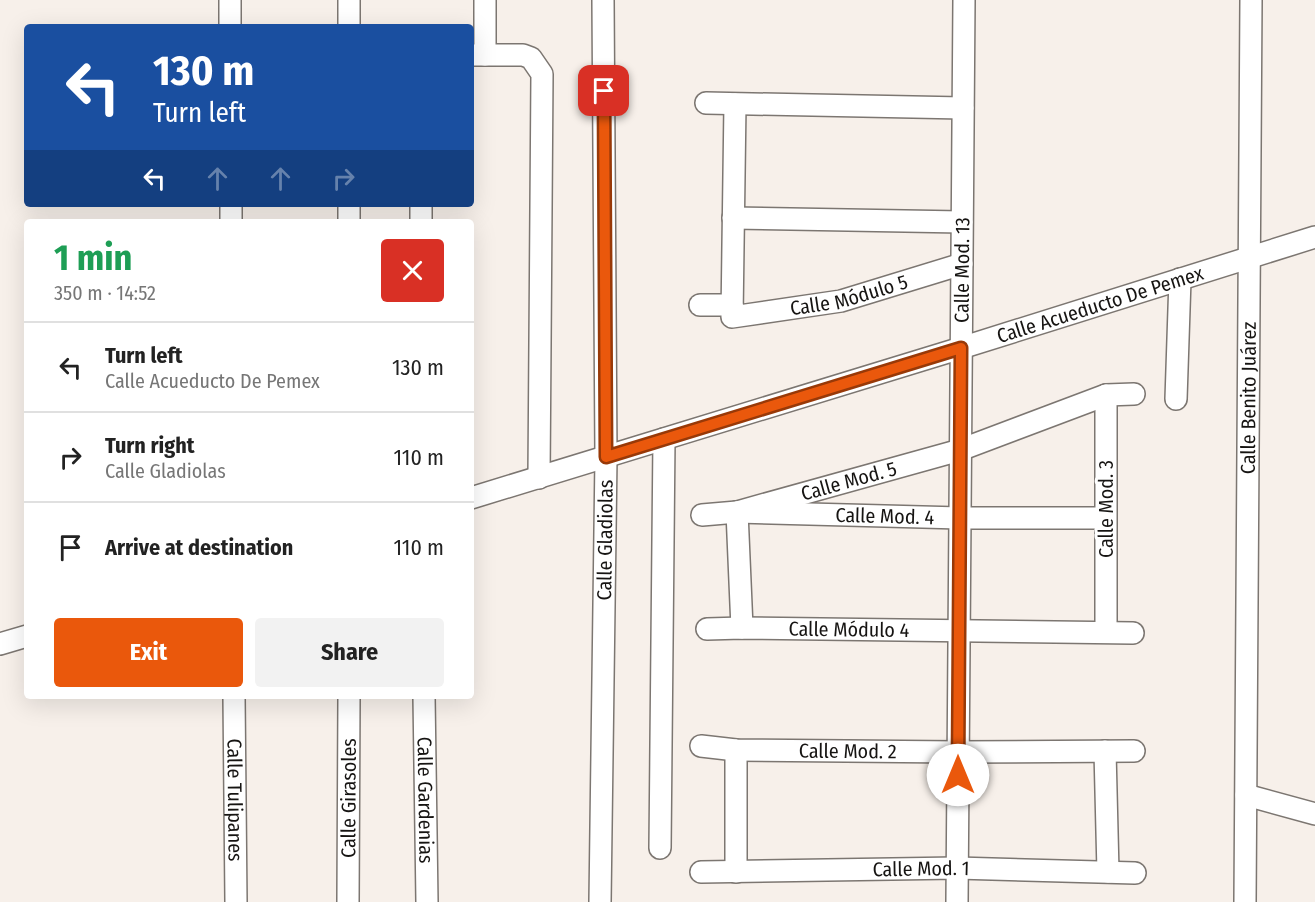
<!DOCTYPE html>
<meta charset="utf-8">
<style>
:root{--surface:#fff;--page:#f2f2f2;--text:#222;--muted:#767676;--line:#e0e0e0;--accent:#ea580c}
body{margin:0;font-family:"Fira Sans Condensed",sans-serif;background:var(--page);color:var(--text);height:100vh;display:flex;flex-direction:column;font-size:22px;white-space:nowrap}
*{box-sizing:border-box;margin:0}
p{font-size:20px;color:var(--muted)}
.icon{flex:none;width:33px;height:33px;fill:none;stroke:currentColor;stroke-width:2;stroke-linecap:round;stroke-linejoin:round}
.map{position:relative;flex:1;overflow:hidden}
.drawer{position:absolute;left:24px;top:219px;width:450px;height:480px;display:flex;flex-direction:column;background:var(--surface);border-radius:6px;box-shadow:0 6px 24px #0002}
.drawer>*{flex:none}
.hud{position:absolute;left:24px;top:24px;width:450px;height:183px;border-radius:6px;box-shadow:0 6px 24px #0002;background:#1a4fa0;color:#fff;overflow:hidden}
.pin{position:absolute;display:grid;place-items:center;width:51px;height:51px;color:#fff;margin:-26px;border-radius:12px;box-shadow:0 3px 9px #0006}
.me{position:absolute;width:66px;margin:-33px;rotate:0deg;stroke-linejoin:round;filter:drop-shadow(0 0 4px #0008)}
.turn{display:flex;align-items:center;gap:21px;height:126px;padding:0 30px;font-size:27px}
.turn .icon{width:78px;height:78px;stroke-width:2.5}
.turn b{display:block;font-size:42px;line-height:51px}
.lanes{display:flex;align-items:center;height:57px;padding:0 30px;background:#0003;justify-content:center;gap:30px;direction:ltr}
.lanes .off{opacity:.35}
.round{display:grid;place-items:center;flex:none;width:63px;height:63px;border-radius:6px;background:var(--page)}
.overview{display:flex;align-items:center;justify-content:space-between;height:102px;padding:0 30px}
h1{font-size:36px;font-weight:700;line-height:45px;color:#1e9e55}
.action{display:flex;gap:12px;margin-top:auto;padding:12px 30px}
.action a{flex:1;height:69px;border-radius:6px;background:var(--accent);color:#fff;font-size:24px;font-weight:700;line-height:69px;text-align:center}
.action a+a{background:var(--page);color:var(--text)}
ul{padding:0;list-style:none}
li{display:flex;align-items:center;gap:18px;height:90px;padding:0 30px;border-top:2px solid var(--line)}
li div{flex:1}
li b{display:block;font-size:22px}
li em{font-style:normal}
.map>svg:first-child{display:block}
</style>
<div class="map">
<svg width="1315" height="902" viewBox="0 0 1315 902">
<rect width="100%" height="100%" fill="#f7f0ea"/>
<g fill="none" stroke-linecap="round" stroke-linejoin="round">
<g stroke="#7c7671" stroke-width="24">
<g id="minor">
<path d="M230 0V27"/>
<path d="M349 0V27"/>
<path d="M485 0V55"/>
<path d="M471 55H523L531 58 542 74 539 478"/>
<path d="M706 103 963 108"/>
<path id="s1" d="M735 104 732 317 841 301 962 264"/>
<path d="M231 204V222"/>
<path d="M349 204V222"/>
<path d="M421 204V222"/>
<path d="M733 218 962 222"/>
<path d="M700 305H732"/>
<path d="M1176 399 1180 279"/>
<path id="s2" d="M471 498 961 348 1315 237"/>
<path id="s3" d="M737 512 960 450 1106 395 1134 394"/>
<path d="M737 512 742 628"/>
<path id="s4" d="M702 515 737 512 960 518H1105"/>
<path id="s5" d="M707 629 742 628 1133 633"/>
<path d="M1106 632V395"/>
<path d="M0 644 27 636"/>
<path id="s6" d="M234 696 236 902"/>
<path id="s7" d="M424 696 427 902"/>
<path id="s8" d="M701 746 736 750 958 752 1134 751"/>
<path d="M736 750V872"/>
<path d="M1105 751 1108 872"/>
<path d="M1246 795 1315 814"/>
<path d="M660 848 664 439"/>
<path id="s9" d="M701 872 957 868 1135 873"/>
<path id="s10" d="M348 902 349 696"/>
<path id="s11" d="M600 902 606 457 603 0"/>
<path id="s12" d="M957 902 964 0"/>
<path id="s13" d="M1245 902 1251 0"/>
</g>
</g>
<use href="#minor" stroke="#fff" stroke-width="21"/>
</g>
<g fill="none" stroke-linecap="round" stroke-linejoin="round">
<g stroke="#983908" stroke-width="15">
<path id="route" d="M604 91 606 457 961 348 958 775"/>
</g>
<use href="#route" stroke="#ea580c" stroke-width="10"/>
</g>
<g text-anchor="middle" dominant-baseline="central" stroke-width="6" stroke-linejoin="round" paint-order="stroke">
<g font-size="20" fill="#161412" stroke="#fff">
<text stroke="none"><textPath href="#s12" startOffset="632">Calle Mod. 13</textPath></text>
<text stroke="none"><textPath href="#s1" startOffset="332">Calle Módulo 5</textPath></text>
<text stroke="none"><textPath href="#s2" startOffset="658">Calle Acueducto De Pemex</textPath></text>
<text stroke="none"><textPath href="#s13" startOffset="504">Calle Benito Juárez</textPath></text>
<text stroke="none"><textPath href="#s3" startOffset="116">Calle Mod. 5</textPath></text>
<text transform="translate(1106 509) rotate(-90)">Calle Mod. 3</text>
<text stroke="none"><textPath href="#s4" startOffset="183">Calle Mod. 4</textPath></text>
<text stroke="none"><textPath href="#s11" startOffset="362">Calle Gladiolas</textPath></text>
<text stroke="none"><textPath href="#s5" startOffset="142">Calle Módulo 4</textPath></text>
<text stroke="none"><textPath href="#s8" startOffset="147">Calle Mod. 2</textPath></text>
<text stroke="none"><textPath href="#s6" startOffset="104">Calle Tulipanes</textPath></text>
<text stroke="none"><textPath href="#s10" startOffset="104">Calle Girasoles</textPath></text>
<text stroke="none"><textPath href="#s7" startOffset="104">Calle Gardenias</textPath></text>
<text stroke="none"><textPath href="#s9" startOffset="220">Calle Mod. 1</textPath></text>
</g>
</g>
</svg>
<div class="pin" style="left:604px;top:91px;background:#d93025"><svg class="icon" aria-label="arrive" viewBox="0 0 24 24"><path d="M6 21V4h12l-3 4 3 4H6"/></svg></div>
<svg class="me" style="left:958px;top:775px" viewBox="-20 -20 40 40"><circle r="19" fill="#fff"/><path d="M0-13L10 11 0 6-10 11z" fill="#ea580c"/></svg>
<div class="hud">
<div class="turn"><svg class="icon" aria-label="left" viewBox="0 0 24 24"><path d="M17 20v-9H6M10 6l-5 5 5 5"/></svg><div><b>130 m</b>Turn left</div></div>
<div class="lanes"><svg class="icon" aria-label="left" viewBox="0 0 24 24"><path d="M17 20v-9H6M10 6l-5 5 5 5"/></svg><svg class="icon off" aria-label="ahead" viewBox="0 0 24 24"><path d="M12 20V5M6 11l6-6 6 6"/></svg><svg class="icon off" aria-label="ahead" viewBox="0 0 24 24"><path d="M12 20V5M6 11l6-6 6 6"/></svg><svg class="icon off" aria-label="right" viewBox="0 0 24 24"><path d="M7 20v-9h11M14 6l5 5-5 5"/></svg></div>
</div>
<section class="drawer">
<div class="overview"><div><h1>1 min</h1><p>350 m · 14:52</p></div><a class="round" style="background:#d93025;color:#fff"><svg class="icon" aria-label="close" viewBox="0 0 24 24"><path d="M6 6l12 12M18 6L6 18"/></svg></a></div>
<ul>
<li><svg class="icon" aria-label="left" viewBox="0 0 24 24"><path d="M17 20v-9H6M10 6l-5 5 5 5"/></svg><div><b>Turn left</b><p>Calle Acueducto De Pemex</p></div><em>130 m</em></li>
<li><svg class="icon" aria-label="right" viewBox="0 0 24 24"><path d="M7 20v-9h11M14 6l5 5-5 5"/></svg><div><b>Turn right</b><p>Calle Gladiolas</p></div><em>110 m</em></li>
<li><svg class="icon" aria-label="arrive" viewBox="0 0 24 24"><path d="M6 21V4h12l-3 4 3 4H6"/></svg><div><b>Arrive at destination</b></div><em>110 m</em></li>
</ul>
<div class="action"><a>Exit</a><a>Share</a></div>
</section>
</div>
